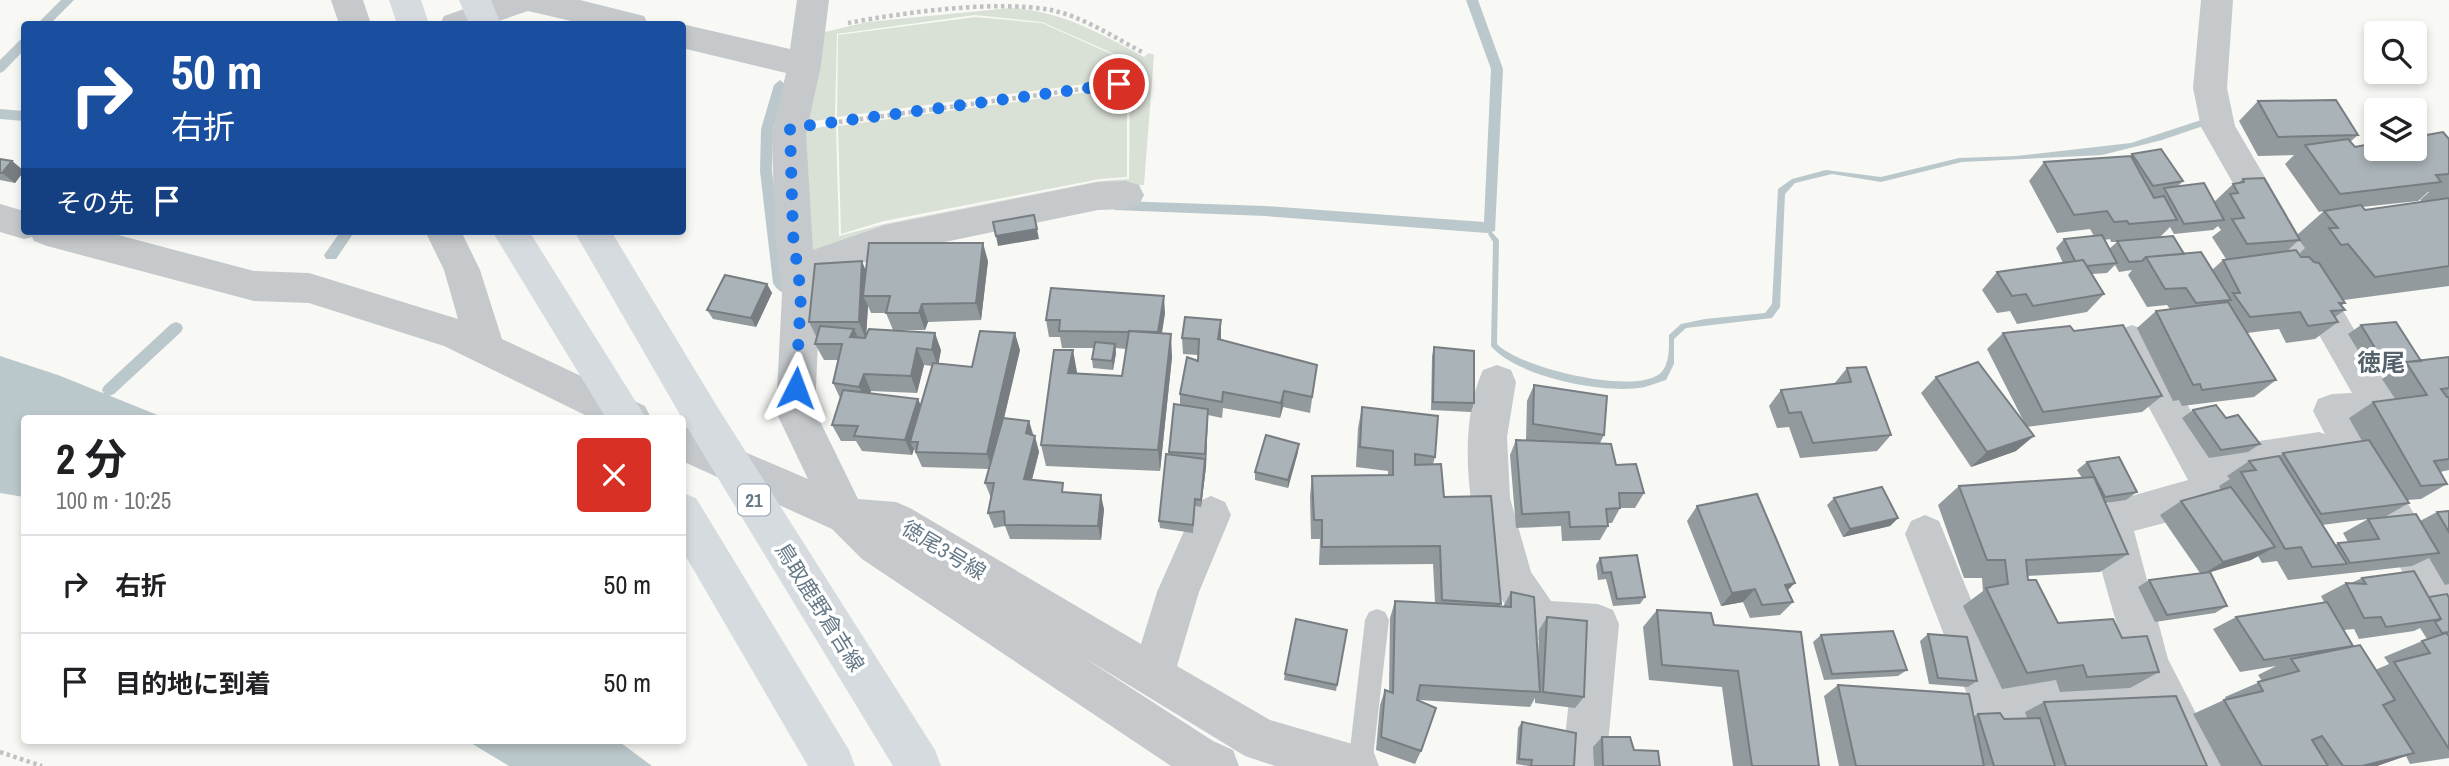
<!DOCTYPE html>
<html lang="ja">
<meta charset="utf-8">
<style>
:root{--surface:#fff;--page:#f2f2f2;--text:#202124;--muted:#757577;--line:#e0e0e0}
body{margin:0;font-family:"Archivo Narrow","Noto Sans JP",sans-serif;background:var(--page);color:var(--text);height:100vh;display:flex;flex-direction:column;font-size:26px;white-space:nowrap}
*{box-sizing:border-box;margin:0}
p{font-size:23px;color:var(--muted)}
.icon{flex:none;width:38px;height:38px;fill:none;stroke:currentColor;stroke-width:2;stroke-linecap:round;stroke-linejoin:round}
.map{position:relative;flex:1;overflow:hidden}
.details{position:absolute;left:21px;top:415px;width:665px;height:329px;display:flex;flex-direction:column;background:var(--surface);border-radius:7px;box-shadow:0 4px 10px #0003}
.details>*{flex:none}
.hud{position:absolute;left:21px;top:21px;width:665px;height:214px;border-radius:7px;box-shadow:0 4px 10px #0003;background:#1a4fa0;color:#fff;overflow:hidden}
.controls{position:absolute;left:2364px;top:21px;display:grid;gap:14px}
.controls a{display:grid;place-items:center;width:63px;height:63px;border-radius:7px;background:var(--surface);box-shadow:0 4px 10px #0003;font-size:35px}
.pin{position:absolute;display:grid;place-items:center;width:60px;height:60px;color:#fff;margin:-30px;border:4px solid #fff;border-radius:50%;box-shadow:0 2px 7px #0007}
.me{position:absolute;width:77px;margin:-38px;rotate:3deg;stroke-linejoin:round;filter:drop-shadow(0 0 5px #0008)}
.turn{display:flex;align-items:center;gap:24px;height:147px;padding:0 35px;font-size:32px}
.turn .icon{width:91px;height:91px;stroke-width:2.5}
.turn b{display:block;font-size:49px;line-height:60px}
.then{display:flex;align-items:center;height:66px;padding:0 35px;background:#0003;gap:14px;font-size:26px}
.round{display:grid;place-items:center;flex:none;width:74px;height:74px;border-radius:7px;background:var(--page)}
.overview{display:flex;align-items:center;justify-content:space-between;height:119px;padding:0 35px}
h1{font-size:42px;font-weight:700;line-height:52px}
ul{padding:0;list-style:none}
li{display:flex;align-items:center;gap:21px;height:98px;padding:0 35px;border-top:2px solid var(--line)}
li div{flex:1}
li b{display:block;font-size:26px}
li em{font-style:normal}
.map>svg:first-child{display:block}
</style>
<div class="map">
<svg width="2449" height="766" viewBox="0 0 2449 766">
<rect width="100%" height="100%" fill="#f8f8f5"/>
<path fill="#d9e0d6" d="M1011 8C1061 11 1101 34 1144 57L1149 53 1154 55 1144 185H1130L811 256 804 130 836 125 839 236 884 224 1100 181 1129 179 1130 61 1042 22 975 15 837 34 835 118 806 122 825 32 867 22Z
M975 17 1042 23 1127 61V177L1100 179 884 221 841 234 838 126 1124 87 1122 79 837 117 838 35Z"/>
<path fill="#bbc8cb" d="M2204 119 2209 124 2162 140 2102 155 1962 162 1881 182 1832 174 1795 183 1785 194 1780 307 1772 318 1686 328 1674 339V364L1666 380C1659 382 1652 385 1645 387 1606 395 1517 377 1491 346L1493 242 1488 234 1490 230 1499 240 1497 344C1520 368 1629 394 1658 375 1670 367 1669 348 1669 335L1681 324 1705 319 1765 313 1772 304 1778 189 1792 179 1826 170 1881 177 1959 158 2016 156 2131 143Z
M0 356 58 375 165 418H24V497L0 493Z
M466 740H617L652 766H509Z"/>
<path fill="#f8f8f5" d="M755 748 798 763 800 766H759L750 750Z"/>
<g fill="none" stroke-linecap="round" stroke-linejoin="round">
<path fill="#bbc8cb" fill-rule="evenodd" d="M61 0H74L50 24H37Z
M1466 0H1478L1503 69 1495 231 1487 233 1265 216 1115 210 1114 206 1120 201 1265 206 1484 222 1491 69Z
M24 39V50L4 71 0 73V60L20 40Z
M780 80 786 85 773 129 772 171 786 280 793 288 791 292C783 295 777 290 773 283L760 171 761 129 774 85Z
M0 109 24 111V121L0 119Z
M341 231H355L336 259H326L324 255Z
M176 322 181 324 183 328 181 332 114 394 109 396 104 394 102 390 104 386 171 324Z"/>
<path stroke="#bfc1c3" stroke-width="4.5" stroke-dasharray="3.5 3.5" stroke-linecap="butt" d="M848 23C906 12 994 0 1051 10 1084 17 1115 38 1144 53
M832 123 1119 84
M0 752 42 766"/>
<path fill="#c5c9cc" fill-rule="evenodd" d="M1377 609 1385 612 1389 620 1372 766H1348L1365 620 1369 612Z"/>
<path fill="#c5c9cc" fill-rule="evenodd" d="M331 0H363L371 24H339Z
M490 0H580L644 16 648 24H584L528 11 490 24H440L444 16Z
M797 0H829L821 65 806 134 813 250 885 225 1098 182 1126 181 1139 185 1144 195 1139 205 1126 209 1098 210 887 254 817 279 820 294 815 411 858 499 896 502 910 508 1141 644 1157 592 1197 502 1211 496 1225 502 1231 515 1199 592 1177 666 1270 720 1373 750 1379 766H1275L1245 756 1083 657 1213 741 1233 750 1239 766H1171L862 559 832 529 682 461V425L808 479 776 412 782 294 775 235 772 134 786 73 682 48V24H680H682L790 49Z
M2201 0H2233L2227 88 2235 126 2400 408 2395 420 2381 425 2362 426 2449 573V633L2434 627 2336 455 2333 462 2319 468 2228 481 2227 495 2221 508 2134 531 2168 659 2223 766H2177L2152 717 1992 727 1977 720 1905 534 1911 521 1925 515 1939 521 2005 683 2131 675 2094 544C2093 525 2092 513 2110 502L2188 480 2113 341 2119 330 2132 325 2145 330 2212 448 2319 432 2325 434 2313 411 2318 399 2332 394 2352 393 2201 127 2193 88Z
M0 204 24 211V231H103L254 271 309 273 458 319 444 270 425 231H461L480 270 502 339 645 406 651 418H591L444 346 309 303 254 301 47 246 34 241 32 237 24 239 0 232Z
M1497 365 1511 370 1516 382 1507 437 1510 498 1531 572 1551 601 1598 604 1613 610 1619 624 1606 766H1562L1575 643C1559 642 1541 644 1528 636 1520 632 1514 619 1509 611 1470 554 1453 434 1483 370Z"/>
<path fill="#d6dbdf" fill-rule="evenodd" d="M389 0H421L429 24H397Z
M459 0H491L501 24H469Z
M492 231H529L646 418H606Z
M574 231H611L718 408 935 750 941 766H893L690 432Z
M682 493 696 498 849 750 855 766H808L682 550Z"/>
</g>
<path fill="#929a9e" fill-rule="evenodd" d="M2258 101 2358 135 2350 142 2355 147 2449 139V286L2344 300 2340 295 2345 303 2341 306 2345 310 2335 317 2338 322 2315 339 2286 343 2279 329 2247 333 2276 380 2254 397 2182 406 2179 400 2173 401 2137 328 2156 311 2170 309 2167 305 2147 307 2128 275 2132 270 2119 272 2115 265 2107 273 2092 274 2104 294 2087 312 2017 324 2010 311 1997 313 1982 290 1997 272 2063 263 2056 248 2064 239 2094 236 2090 229 2057 233 2029 181 2044 162 2129 157 2132 154 2183 181 2178 186 2214 202 2233 184 2238 183 2243 179 2297 235 2324 211 2319 212 2285 164 2294 155 2258 156 2239 121ZM2428 192H2429L2420 200 2422 202 2365 210 2362 207 2418 201ZM2218 226 2221 230 2212 237 2226 259 2223 260 2212 270 2184 254 2160 237 2170 227 2174 234 2213 230ZM2110 239 2111 242H2117L2109 249 2104 240ZM2299 240 2305 248 2300 253 2302 257 2287 251Z
M0 159 12 161 24 171 15 183 0 180Z
M988 261 981 320 928 322 925 330H893L886 313H871L868 306 866 335 941 350 938 363 972 367 1020 350 1004 418 1029 421 1039 452 1032 480 1104 509 1101 540 1010 539 1005 526 994 528 988 513 991 498 985 483 989 469 922 467 914 449 912 455 862 451 856 441H841L832 425 840 398 833 383 838 360H824L815 344 817 338 809 322 866 271ZM924 365 932 366 921 406 918 399 870 393 871 391 917 393Z
M767 284 772 293 756 327 713 319 707 310Z
M1165 313 1162 333 1172 357 1160 471 1046 466 1041 445 1077 372V373L1122 376 1126 349 1116 348V353L1113 370 1093 368 1092 359 1094 348H1062L1060 337H1049L1046 320Z
M2361 325 2421 361 2449 357V396L2447 397H2449V470L2440 472 2447 484 2421 499 2407 500 2409 503 2383 518 2420 521 2437 512 2449 511V584L2445 585 2429 558 2412 566 2288 580 2277 561 2262 563 2258 556 2251 560 2210 572 2227 606 2215 613 2155 622 2138 587 2149 580 2200 573 2160 515 2181 501 2221 490 2219 486 2230 479 2227 476 2249 461 2279 456 2283 453 2362 441 2349 418 2373 402 2395 399 2382 379 2390 373 2373 375 2348 334ZM2368 519 2343 533 2348 542 2338 543 2335 545 2322 525Z
M2074 331 2162 396 2142 412 2027 427 2016 451 1971 467 1921 393 1936 377 2024 422 1987 349 2003 333Z
M1221 337V340L1317 365 1310 413 1283 407 1280 418 1223 408 1222 418 1208 415 1206 467 1201 507 1195 506 1193 533 1160 528 1159 521 1169 452 1180 405V394L1198 361V355L1183 354 1182 338Z
M1434 347 1474 403 1471 412 1431 410 1432 356Z
M1847 368 1891 435 1877 451 1800 458 1789 427 1777 428 1769 406 1781 390 1834 384Z
M1534 385 1604 435 1600 443 1616 465 1644 493 1635 508H1620L1612 523H1608V526L1600 540 1562 541 1561 526 1516 528 1510 455 1516 440H1526L1527 401Z
M1362 407 1435 457 1433 464 1444 497 1501 604 1500 607H1503L1511 592 1538 660 1539 630 1547 617 1584 697 1575 708 1535 703V698L1530 707 1419 700 1421 751 1415 764 1376 750 1380 705 1385 690 1389 692 1390 618 1395 601 1435 603 1433 564 1319 565 1320 539H1311L1310 496 1312 476 1388 475V471L1356 467 1358 428Z
M2193 410 2260 444 2248 452 2209 458 2182 418Z
M1298 452 1288 488 1255 480V472Z
M2087 462 2137 492 2126 500 2106 503 2128 554 2100 572 2027 576 2028 580 2058 623 2122 638 2159 672 2130 688 2060 692 2056 680 2002 689 1963 606 1983 591 1982 578H1964L1938 505 1959 486 2082 478 2077 470Z
M1834 498 1898 518 1890 526 1843 537 1827 505Z
M1697 506 1787 591 1793 602 1780 615 1750 618 1743 602 1721 606 1687 521Z
M1600 558 1645 597 1640 604 1613 606 1606 579 1598 580 1596 565Z
M2362 578 2429 597 2449 598V758L2410 764 2406 756 2377 766H2221L2193 714 2226 699 2225 697 2262 681 2258 675 2276 666 2240 672 2213 629 2236 617 2324 602 2321 596 2346 583H2351ZM2420 628 2427 639 2384 657 2389 664 2375 670 2353 646 2344 630 2354 629 2359 639 2414 631Z
M1657 610 1714 625 1819 766H1733L1722 687 1649 680 1643 627Z
M1347 630 1336 691 1284 680 1285 674Z
M1928 634 1977 681 1968 687 1929 684 1920 641Z
M1821 635 1907 670 1898 676 1824 680 1813 642Z
M1838 685 1974 716 1978 714 2004 719 2027 718 2025 712 2044 702 2207 766H1839L1824 696Z
M1522 722 1574 766H1528L1516 764 1518 728Z
M1602 737 1634 750 1660 766H1594L1593 747Z"/>
<path fill="#777d81" d="M12 161 24 171 15 183 2 173Z
M1037 229 1039 239 998 246 996 236Z
M983 243 988 261 981 320 976 303Z
M862 261 869 279 863 296 868 306 866 339 859 322Z
M767 284 772 293 756 327 751 318Z
M1164 296 1165 313 1159 349 1158 332Z
M922 304 928 322 925 330 919 313Z
M1221 320V337L1218 356V339Z
M854 329 861 345 850 337Z
M935 333 941 350 938 367 932 350Z
M1015 333 1020 350 992 469 987 454Z
M1171 334 1172 357 1160 471 1158 450Z
M1115 344 1116 353 1113 370 1112 361Z
M917 348 924 365 917 393 911 376Z
M1073 350 1077 372 1072 395 1068 373Z
M864 374 871 391 867 403 859 387Z
M1284 391 1283 407 1280 418 1281 403Z
M918 399 924 414 910 442 914 449 912 455 905 440Z
M1208 409 1206 467 1201 507V500L1205 459Z
M1029 421 1033 437 1026 433Z
M1035 436 1039 452 1028 494 1024 479Z
M2034 436 2016 451 1971 467 1987 452Z
M1299 444 1298 452 1288 488V480Z
M1101 495 1104 509 1101 540 1098 526Z
M1898 518 1890 526 1843 537 1850 529Z
M2275 547 2251 560 2201 575 2223 562Z
M1795 583 1782 596 1785 585Z
M1755 589 1743 602 1721 606 1732 593Z
M2414 753 2377 766H2362Z"/>
<path fill="#aab3b8" stroke="#777d81" stroke-width="2" d="M2336 100 2358 135 2278 137 2258 101Z
M2443 132 2449 139V174L2436 175 2441 182 2340 194 2305 145 2348 139 2355 147 2376 143V149H2415V137Z
M2161 149 2183 181 2153 186 2132 154Z
M2131 156 2154 198 2164 196 2177 220 2129 224 2127 221 2114 222 2107 211 2074 215 2044 162Z
M0 159 12 161 2 173H0Z
M2264 178 2300 240 2247 244 2232 219 2244 218 2230 194 2238 193 2233 184 2244 182 2243 179Z
M2204 183 2224 220 2184 224 2164 188Z
M2449 198V266L2375 277 2348 244 2341 245 2329 228H2338L2324 211 2361 205 2365 210Z
M1034 215 1037 229 996 236 993 222Z
M2102 235 2117 263 2087 266 2083 260 2075 261 2064 239Z
M2173 236 2184 254 2146 257 2142 261 2129 262 2117 241Z
M869 243H983L976 303 922 304 919 313H886L890 296H863Z
M2296 250 2301 257H2309L2314 262 2319 263 2345 303H2339L2345 310 2331 311 2338 322 2308 326 2300 312 2250 317 2233 293H2240L2223 260Z
M2201 252 2231 300 2196 303 2186 288 2165 289 2146 257Z
M2083 260 2104 294 2033 306 2026 294 2012 296 1997 272Z
M862 261 859 322H809L815 264Z
M725 275 767 284 751 318 707 310Z
M1051 288 1164 296 1158 332 1129 331V332L1059 331 1060 320H1046Z
M2228 302 2276 380 2202 390 2200 384 2193 385 2156 311Z
M1185 317 1221 320 1218 339 1317 365 1312 397 1284 391 1281 403 1223 392 1222 402 1180 394 1187 357 1198 361 1199 339 1182 338Z
M2396 322 2421 361 2406 362 2403 364 2386 366 2361 325Z
M2123 325 2162 396 2043 412 2003 333 2070 326 2074 331Z
M820 326 854 329 850 337 865 338 869 329 935 333 932 350 917 348 911 376 864 374 859 387 833 383 842 344H815Z
M980 331 1015 333 987 454 916 452 918 442H910L933 363 972 367Z
M1129 331 1171 334 1158 450 1041 445 1054 350H1073L1068 373 1122 376Z
M1095 342 1115 344 1112 361 1092 359Z
M1434 347 1474 351V403L1433 402Z
M2449 357V388L2441 389 2447 397H2449V459L2434 461 2447 484 2421 486 2373 402 2427 395 2406 362Z
M1978 362 2034 436 1987 452 1936 377Z
M1866 367 1891 435 1813 443 1801 412 1789 413 1781 390 1851 382 1847 368Z
M1534 385 1607 396 1604 435 1533 424Z
M843 390 918 399 905 440 854 436 858 426 832 425Z
M1174 404 1208 409 1205 454 1169 452Z
M2216 405 2226 418 2238 415 2260 444 2221 450 2193 410Z
M1362 407 1438 416 1435 457 1415 454V465L1441 464 1444 497 1491 496 1501 604 1442 600 1440 546 1322 547V520H1314L1312 476 1393 475V451L1360 447Z
M1003 418 1029 421 1026 433 1035 436 1024 479 1063 483 1062 492 1101 495 1098 526 1005 525 1004 511 988 513 994 483H985Z
M1266 435 1299 444 1288 480 1255 472Z
M1516 440 1611 444 1616 465 1636 464 1644 493H1619L1620 508 1606 509 1608 526 1570 527 1569 512 1522 514Z
M2369 440 2409 503 2321 514 2283 453Z
M1166 454 1205 459 1201 500 1195 499 1193 525 1159 521Z
M2279 456 2347 564 2312 567 2301 547 2285 549 2241 472 2256 470 2249 461Z
M2119 457 2137 492 2105 497 2087 462Z
M2094 477 2128 554 2026 560 2028 580H2036L2058 623 2113 619 2122 638 2147 636 2159 672 2087 677 2083 665 2027 673 1986 588 2008 584 2005 560H1987L1959 486Z
M1882 487 1898 518 1850 529 1834 498Z
M2231 487 2275 547 2223 562 2181 501Z
M1757 494 1795 583 1785 585 1793 602 1762 605 1755 589 1732 593 1697 506Z
M2449 511V532L2437 512Z
M2416 514 2439 553 2350 563 2338 543 2379 539 2368 519Z
M1637 555 1645 597 1617 599 1611 572 1603 573 1600 558Z
M2414 571 2441 619 2386 627 2381 617 2364 618 2346 583 2366 584 2362 578Z
M2210 572 2227 606 2167 615 2149 580Z
M1511 592 1534 597 1540 692 1420 685 1417 700 1436 708 1421 751 1381 737 1385 690 1393 693 1395 601 1511 607Z
M2447 594 2449 598V632L2442 633 2435 622 2441 619 2429 597Z
M2327 602 2353 646 2264 660 2236 617Z
M1657 610 1711 613 1714 625 1801 632 1819 766H1752L1738 671 1662 665Z
M1547 617 1587 621 1584 697 1543 692Z
M1296 619 1347 630 1337 685 1285 674Z
M1893 631 1907 670 1832 674 1821 635Z
M2446 633 2449 636V749L2394 662 2430 653 2422 641Z
M1928 634 1967 637 1977 681 1938 678Z
M2360 645 2395 700 2383 705 2414 753 2362 766H2343L2322 736 2312 740 2328 766H2262L2224 700 2263 691 2258 682 2299 671 2291 659Z
M1838 685 1969 694 1984 766H1856Z
M2176 696 2207 766H2066L2044 702Z
M2000 713 2004 719 2040 718 2055 766H1994L1978 714Z
M1522 722 1576 733 1574 766H1531L1532 760 1519 759Z
M1602 737H1630L1634 750 1658 751 1660 766H1603Z"/>
<g fill="none" stroke-linecap="round" stroke-linejoin="round">
<path stroke="#1a73e8" stroke-width="12" stroke-dasharray="0 21.6" d="M796 388 801 294 793 235 790 128 1119 84"/>
</g>
<g text-anchor="middle" dominant-baseline="central" stroke-width="7" stroke-linejoin="round" paint-order="stroke">
<rect fill="#fff" stroke="#94a1ab" stroke-width="2" x="738" y="484.5" width="32" height="31" rx="5"/>
<g font-size="19" font-weight="bold" fill="#667987">
<text x="754" y="500">21</text>
</g>
<g font-size="21" fill="#667987" stroke="#fff">
<text transform="translate(944 550) rotate(31)">徳尾3号線</text>
<text transform="translate(820 607) rotate(58)">鳥取鹿野倉吉線</text>
</g>
<g font-size="24" font-weight="bold" fill="#54626b" stroke="#fff">
<text x="2381" y="362">徳尾</text>
</g>
</g>
</svg>
<div class="controls">
<a><svg class="icon" aria-label="search" viewBox="0 0 24 24"><circle cx="10" cy="10" r="6"/><path d="M15 15l6 6"/></svg></a>
<a><svg class="icon" aria-label="layers" viewBox="0 0 24 24"><path d="M12 4l9 5-9 5-9-5zM3 14l9 5 9-5"/></svg></a>
</div>
<div class="pin" style="left:1119px;top:84px;background:#d93025"><svg class="icon" aria-label="arrive" viewBox="0 0 24 24"><path d="M6 21V4h12l-3 4 3 4H6"/></svg></div>
<svg class="me" style="left:796px;top:388px" viewBox="-20 -20 40 40"><path d="M0-17L14 15 0 8-14 15z" fill="#1a73e8" stroke="#fff" stroke-width="4"/></svg>
<div class="hud">
<div class="turn"><svg class="icon" aria-label="right" viewBox="0 0 24 24"><path d="M7 20v-9h11M14 6l5 5-5 5"/></svg><div><b>50 m</b>右折</div></div>
<div class="then">その先<svg class="icon" aria-label="arrive" viewBox="0 0 24 24"><path d="M6 21V4h12l-3 4 3 4H6"/></svg></div>
</div>
<section class="details">
<div class="overview"><div><h1>2 分</h1><p>100 m · 10:25</p></div><a class="round" style="background:#d93025;color:#fff"><svg class="icon" aria-label="close" viewBox="0 0 24 24"><path d="M6 6l12 12M18 6L6 18"/></svg></a></div>
<ul>
<li><svg class="icon" aria-label="right" viewBox="0 0 24 24"><path d="M7 20v-9h11M14 6l5 5-5 5"/></svg><div><b>右折</b></div><em>50 m</em></li>
<li><svg class="icon" aria-label="arrive" viewBox="0 0 24 24"><path d="M6 21V4h12l-3 4 3 4H6"/></svg><div><b>目的地に到着</b></div><em>50 m</em></li>
</ul>
</section>
</div>
